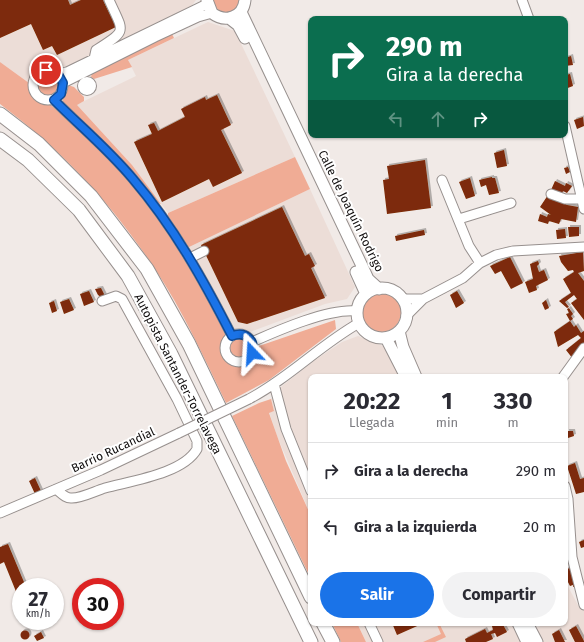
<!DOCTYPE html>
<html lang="es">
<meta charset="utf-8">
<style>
:root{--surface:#fff;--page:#f2f2f3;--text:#2b2b33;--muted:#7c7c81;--line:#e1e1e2;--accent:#1a73e8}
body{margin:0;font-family:"Fira Sans",sans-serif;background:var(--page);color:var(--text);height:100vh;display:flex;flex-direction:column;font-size:15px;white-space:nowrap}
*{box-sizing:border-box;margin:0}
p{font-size:13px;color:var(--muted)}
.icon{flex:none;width:22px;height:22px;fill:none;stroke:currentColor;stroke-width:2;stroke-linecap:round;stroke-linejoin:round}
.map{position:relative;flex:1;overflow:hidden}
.side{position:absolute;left:308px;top:374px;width:260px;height:252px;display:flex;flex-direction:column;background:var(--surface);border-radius:8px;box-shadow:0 1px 3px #0004}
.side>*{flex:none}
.banner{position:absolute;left:308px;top:16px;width:260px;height:122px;border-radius:8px;box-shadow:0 1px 3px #0004;background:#0b6e4f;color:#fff;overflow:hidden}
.speed{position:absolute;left:12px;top:578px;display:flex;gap:8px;font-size:20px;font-weight:700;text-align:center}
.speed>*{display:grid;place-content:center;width:52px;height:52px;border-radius:50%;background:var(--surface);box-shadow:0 1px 3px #0004;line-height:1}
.speed small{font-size:10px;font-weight:400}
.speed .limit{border:6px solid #d22;background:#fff;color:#111}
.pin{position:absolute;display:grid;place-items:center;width:34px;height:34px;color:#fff;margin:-17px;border:2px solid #fff;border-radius:50%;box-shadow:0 1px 4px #0007}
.me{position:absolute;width:44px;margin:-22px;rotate:340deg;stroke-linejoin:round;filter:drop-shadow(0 0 3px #0008)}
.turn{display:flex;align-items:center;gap:14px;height:84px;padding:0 12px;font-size:18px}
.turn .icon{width:52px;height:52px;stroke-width:2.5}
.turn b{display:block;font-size:28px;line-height:34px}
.lanes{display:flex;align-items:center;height:38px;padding:0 12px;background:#0003;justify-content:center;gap:20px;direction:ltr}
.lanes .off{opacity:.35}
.eta{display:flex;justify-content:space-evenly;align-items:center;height:68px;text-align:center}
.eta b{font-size:24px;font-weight:700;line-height:28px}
.action{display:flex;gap:8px;margin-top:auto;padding:8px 12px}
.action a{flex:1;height:46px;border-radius:24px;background:var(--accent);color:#fff;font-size:16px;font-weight:700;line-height:46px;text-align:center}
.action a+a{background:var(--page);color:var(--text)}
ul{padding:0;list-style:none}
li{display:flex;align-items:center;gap:12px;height:56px;padding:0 12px;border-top:1px solid var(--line)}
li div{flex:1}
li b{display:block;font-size:15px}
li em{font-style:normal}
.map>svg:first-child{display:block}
</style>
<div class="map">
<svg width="584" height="642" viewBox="0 0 584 642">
<defs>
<filter id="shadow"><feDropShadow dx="2" dy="-2" stdDeviation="0" flood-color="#0004"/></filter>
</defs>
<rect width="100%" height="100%" fill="#f1eae7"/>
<path fill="#ecddd7" d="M0 0H196L191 7 62 69 50 65 41 67 33 75 29 83 0 62Z
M208 22 235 31 295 157 168 213 132 165 76 105 136 76 128 60Z
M310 189 355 287 347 299 325 304 247 333 236 332 187 248Z
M358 336 383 346 389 356 410 347 423 377H311V516L277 436 269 412 274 411 271 399 282 386 315 360 342 342Z
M565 581 579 607H582L584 610V642H366L357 623H533L536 628 548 623H565Z"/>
<path fill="#f0ac95" d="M212 0H239C236 19 217 16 212 0Z
M172 34 174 38 128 60 132 67 94 79 91 77 92 73Z
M0 62 29 83 33 97 41 104 51 105 98 147 139 192 180 249 228 335C227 339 224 342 223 347 222 362 242 371 252 359 255 356 255 350 256 347L335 320 336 329 269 380 226 403C204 358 183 311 155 269 113 205 62 150 0 104Z
M38 85a10 10 0 1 1 20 0a10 10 0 1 1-20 0Z
M68 85 74 87 84 97V101L77 105 132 165 161 204 157 203 63 103V98Z
M295 157 310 189 187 248 168 219V213Z
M361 312a20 20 0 1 1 40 0a20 20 0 1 1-40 0Z
M230 348a9 9 0 1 1 18 0a9 9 0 1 1-18 0Z
M271 399 274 411 269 413 286 461 311 516V579L232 416 259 403Z
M332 623H357L366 642H341Z
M436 623H439L446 637 435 642H423L441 634Z"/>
<path fill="#7d2a07" filter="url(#shadow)" d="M0 0H68L70 5 81 0H103L116 27 57 55 52 46 43 50 31 24 0 38Z
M571 56 573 65 565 66V58Z
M570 74 573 86 565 89 566 75Z
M217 95 231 125 221 130 242 173 213 187 209 179 162 202 134 142 152 134 148 125 154 123 158 131 185 117 181 109 205 97 206 100Z
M583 117 584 126 577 129 574 120Z
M504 150 507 166 497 168 494 153Z
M425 160 431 208 387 214 383 180 389 179 387 166Z
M568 167 570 172 566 174 564 168Z
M492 177V178H495L499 193 489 195 486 185 481 187 479 180Z
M470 178 475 196 466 199 459 182Z
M555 181 565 186 566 183 572 186 567 193 563 191 561 195 551 190Z
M548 195 567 205 578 207 576 222 561 219 559 224 549 221 548 224 538 221 540 214 547 217 548 214 551 215 540 207Z
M282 207 305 256 309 254 315 266 311 268 325 298 247 324 238 322 201 245Z
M568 227H579V236L569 237Z
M565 229 566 238 557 239 556 230Z
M424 230 425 235 396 241 395 236Z
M583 252 584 271 578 273 584 281V320L571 303 577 299 574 295 565 302 569 307 567 308 559 301 571 293 563 279 574 272 573 270 568 271 561 262 559 256Z
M510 257 523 283 511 289 501 271 495 274 490 266Z
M538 261 539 264 537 266 539 272 544 270 548 280 536 286 537 290 529 293 525 282 533 279 530 264Z
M101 288 105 296 101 297 98 295 95 289Z
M89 291 94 302 84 306 80 294Z
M457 291 464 303 456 308 450 295Z
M69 299 74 310 64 314 60 302Z
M546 300 549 308 545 310 542 303Z
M54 301 57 311 52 313 49 303Z
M569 308 573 314 571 316 573 319 570 321 566 314 569 313 567 309Z
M570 321 574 327 576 325 581 333 584 331V344L573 359 566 350 581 338 578 335 558 347 554 332Z
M567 431H573L574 436 568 438Z
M575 463 580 479 584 478V492L576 494 567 466Z
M35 478 41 491 35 494 29 481Z
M584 540V547L581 548 579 542Z
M8 544 26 587H21V593L17 594 4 562 0 564V547Z
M570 568 576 586 573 587V585L570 586 565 576V570Z
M392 623H424L397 635Z
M499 623H502L507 632 497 637 495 633 491 634 493 639 486 642H466L465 639 485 629 487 633 493 630 492 626Z
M576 626 584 641V642H575L569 630Z
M559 630 565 642H555L552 634Z
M20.5 635a4.5 4.5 0 1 1 9 0a4.5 4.5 0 1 1-9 0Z
M41 632 44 638 37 641 34 636Z"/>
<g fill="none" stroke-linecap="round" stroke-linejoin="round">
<g stroke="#97908e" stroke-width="11">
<path id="minor" d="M522 0 529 19
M94 59 96 50C128 30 124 33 109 0
M33 85a15 15 0 1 1 30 0a15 15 0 1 1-30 0Z
M58 74 67 72 207 4
M82.5 86a4.5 4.5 0 1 1 9 0a4.5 4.5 0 1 1-9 0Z
M63 83 155 37 198 17 212 13
M54 100C80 126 109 150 133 179 174 227 204 281 232 336
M565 126 584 209
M442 180 469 246 480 263
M551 194 565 199H582
M459 219 511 203
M190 258 204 251
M402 299H423
M406 316 423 299 463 278 480 263 496 255 513 251 584 247
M225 348a14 14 0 1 1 28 0a14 14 0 1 1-28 0Z
M252 342C279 330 329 308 357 311
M563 377 584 348
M274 384 286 429 311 491
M249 399C289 378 320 345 359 323
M565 486 568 499 572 557 584 605
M56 489C61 493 66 499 72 498 82 498 95 491 105 488 130 481 183 474 197 449V441L177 399 122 299 116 296 102 301
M0 513 101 470 179 433
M369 623 378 642"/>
</g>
<g stroke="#97908e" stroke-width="13">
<path id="major" d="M207 0 212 13C225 23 243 18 245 0
M241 12 363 268 368 279 379 289
M229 18 238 25 245 38
M356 272 366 294
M357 313a25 25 0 1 1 50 0a25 25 0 1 1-50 0Z
M399 331 403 347 416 377
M386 338 406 377
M518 623 527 642
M527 623 537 642"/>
</g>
<g stroke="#97908e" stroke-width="15">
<path id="highway" d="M0 114 39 144 91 196 147 269 189 344 311 597
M0 139 28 160 79 210 128 276 171 354 311 642
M323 623 333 642"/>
</g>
<use href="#minor" stroke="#fff" stroke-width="9"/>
<use href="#major" stroke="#fff" stroke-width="11"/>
<use href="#highway" stroke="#fff" stroke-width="13"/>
<g stroke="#97908e" stroke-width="11" stroke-linecap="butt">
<path id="minor-bridge" d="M179 433 249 399"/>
</g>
<use href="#minor-bridge" stroke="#fff" stroke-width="9"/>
</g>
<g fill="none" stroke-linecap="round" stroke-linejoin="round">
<g stroke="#114b97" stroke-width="10">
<path id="route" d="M46 70 58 74 63 83 61 94 54 100C80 126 109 150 133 179 174 227 204 281 232 336 244 331 256 339 252 353"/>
</g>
<use href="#route" stroke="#1a73e8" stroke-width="7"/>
</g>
<g text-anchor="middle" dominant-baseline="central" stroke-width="4" stroke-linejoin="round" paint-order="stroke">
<g font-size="12" fill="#0f0c0c" stroke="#fff">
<text transform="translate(351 211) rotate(64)">Calle de Joaquín Rodrigo</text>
<text transform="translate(178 374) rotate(63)">Autopista Santander-Torrelavega</text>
<text transform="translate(113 450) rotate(-25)">Barrio Rucandial</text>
</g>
</g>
</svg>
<div class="speed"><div>27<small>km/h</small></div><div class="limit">30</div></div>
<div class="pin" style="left:46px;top:70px;background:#d93025"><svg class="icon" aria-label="arrive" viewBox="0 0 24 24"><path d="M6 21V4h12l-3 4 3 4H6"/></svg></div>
<svg class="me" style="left:252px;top:353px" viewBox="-20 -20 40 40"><path d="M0-17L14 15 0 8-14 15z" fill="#1a73e8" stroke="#fff" stroke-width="4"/></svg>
<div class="banner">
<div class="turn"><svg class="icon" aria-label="right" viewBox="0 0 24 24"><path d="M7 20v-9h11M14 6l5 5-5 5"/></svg><div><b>290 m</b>Gira a la derecha</div></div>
<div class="lanes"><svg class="icon off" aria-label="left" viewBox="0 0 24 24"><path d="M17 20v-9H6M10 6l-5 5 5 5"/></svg><svg class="icon off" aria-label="ahead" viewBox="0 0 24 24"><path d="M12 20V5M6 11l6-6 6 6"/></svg><svg class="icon" aria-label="right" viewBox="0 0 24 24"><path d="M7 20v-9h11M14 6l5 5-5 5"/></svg></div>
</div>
<section class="side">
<div class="eta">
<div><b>20:22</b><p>Llegada</p></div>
<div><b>1</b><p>min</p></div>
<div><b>330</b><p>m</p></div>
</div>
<ul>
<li><svg class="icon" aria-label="right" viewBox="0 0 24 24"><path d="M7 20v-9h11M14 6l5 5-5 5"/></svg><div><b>Gira a la derecha</b></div><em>290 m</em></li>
<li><svg class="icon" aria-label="left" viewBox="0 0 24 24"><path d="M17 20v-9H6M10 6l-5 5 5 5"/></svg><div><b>Gira a la izquierda</b></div><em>20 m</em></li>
</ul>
<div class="action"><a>Salir</a><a>Compartir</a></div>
</section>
</div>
